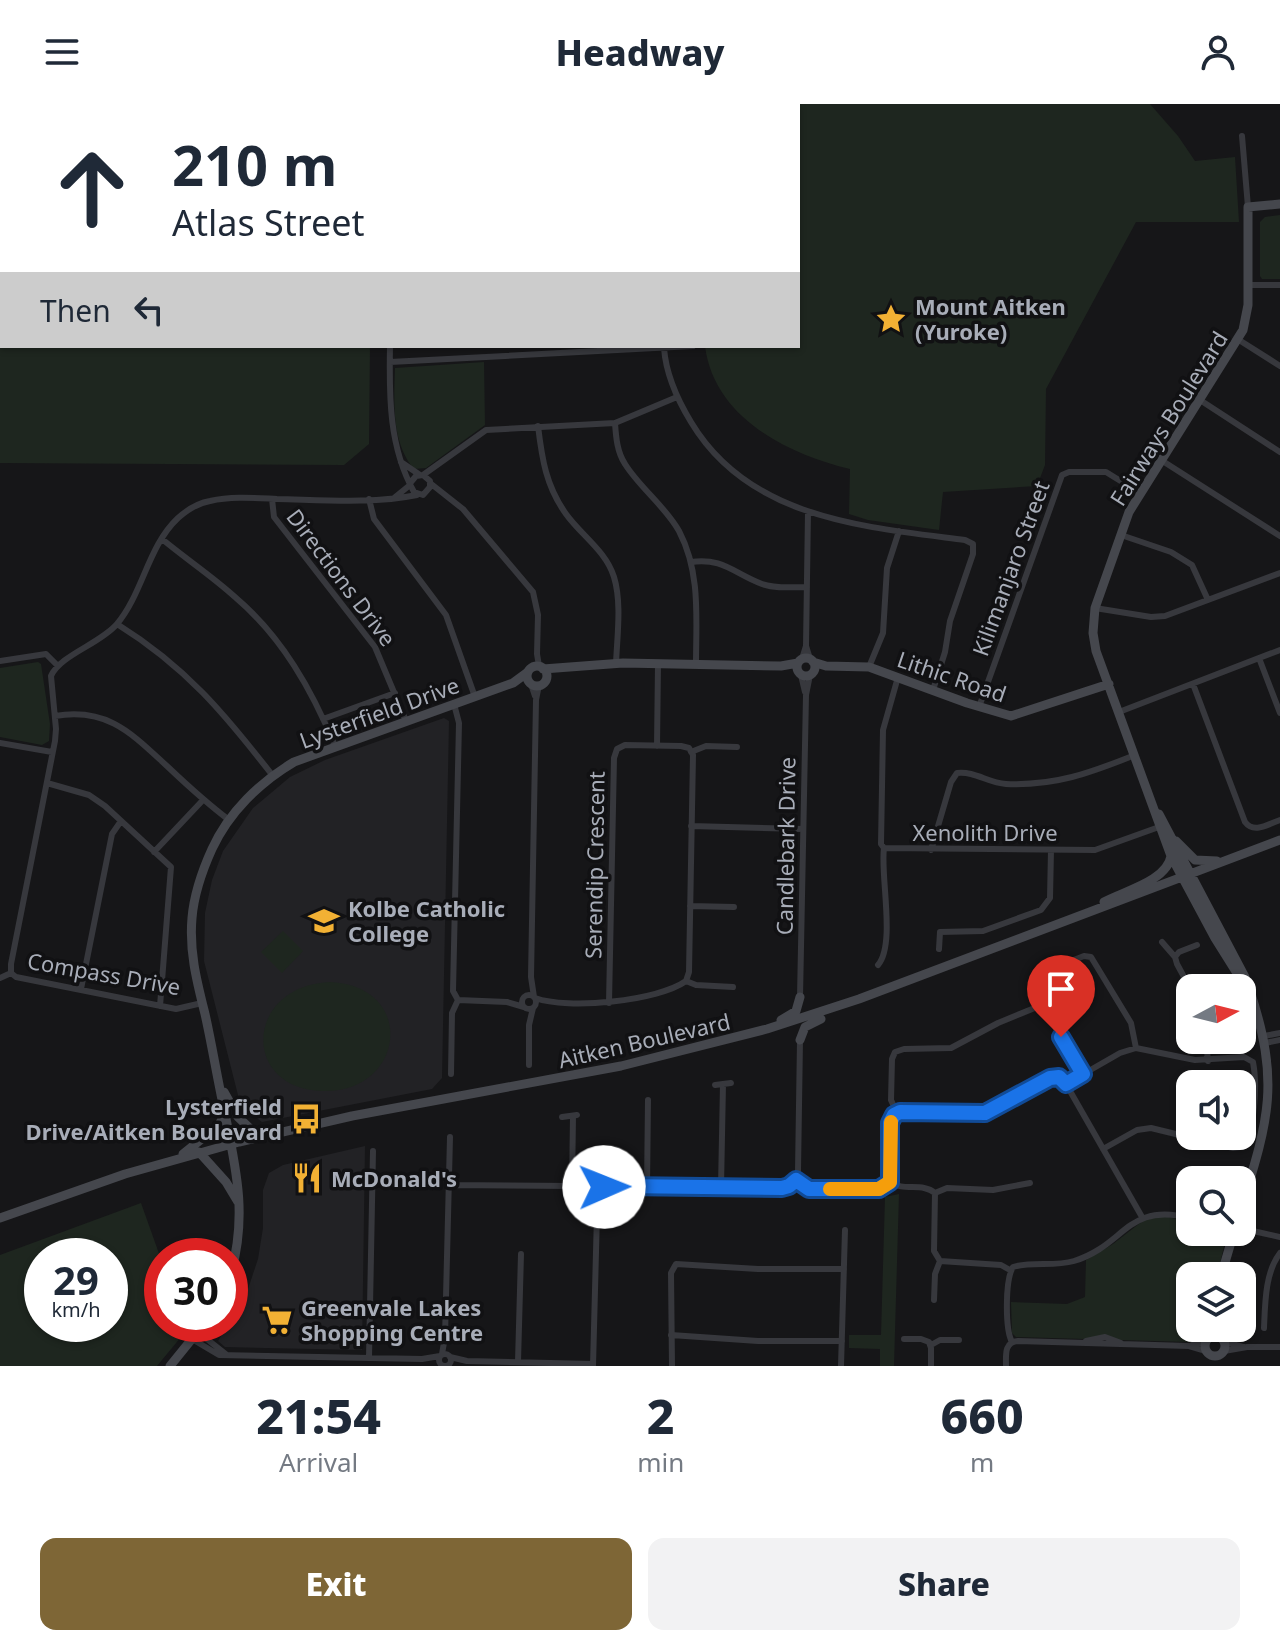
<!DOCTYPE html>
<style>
:root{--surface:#fff;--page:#f2f2f3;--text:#1f2937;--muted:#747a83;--accent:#7e6636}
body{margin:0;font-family:"Noto Sans",sans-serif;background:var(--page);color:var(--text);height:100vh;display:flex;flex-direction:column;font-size:30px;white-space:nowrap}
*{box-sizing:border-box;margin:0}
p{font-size:26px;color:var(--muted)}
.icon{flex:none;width:44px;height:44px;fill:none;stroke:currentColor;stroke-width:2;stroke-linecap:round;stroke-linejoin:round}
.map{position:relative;height:1262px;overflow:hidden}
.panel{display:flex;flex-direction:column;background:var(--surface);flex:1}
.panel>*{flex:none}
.guide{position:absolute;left:0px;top:0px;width:800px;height:244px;box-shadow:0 2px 6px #0004;background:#fff;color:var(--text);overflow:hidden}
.needle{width:52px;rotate:83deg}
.fabs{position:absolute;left:1176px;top:870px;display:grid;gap:16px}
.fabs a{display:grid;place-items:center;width:80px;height:80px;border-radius:16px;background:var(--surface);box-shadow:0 2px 6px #0004;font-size:40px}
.speed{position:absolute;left:24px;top:1134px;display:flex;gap:16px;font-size:40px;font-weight:700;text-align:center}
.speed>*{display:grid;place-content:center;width:104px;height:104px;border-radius:50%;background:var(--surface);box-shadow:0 2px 6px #0004;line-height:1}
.speed small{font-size:20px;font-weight:400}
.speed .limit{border:12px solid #d22;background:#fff;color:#111}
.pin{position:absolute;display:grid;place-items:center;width:68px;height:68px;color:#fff;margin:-82px -34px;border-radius:50% 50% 50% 0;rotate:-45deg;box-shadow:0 0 8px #0007}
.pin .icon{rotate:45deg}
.me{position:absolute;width:88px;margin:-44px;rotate:89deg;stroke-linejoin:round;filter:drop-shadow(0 0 6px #0008)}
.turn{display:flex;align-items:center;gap:28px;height:168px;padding:0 40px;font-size:36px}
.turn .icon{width:104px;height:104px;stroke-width:2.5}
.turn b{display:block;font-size:56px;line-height:68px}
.then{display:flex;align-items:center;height:76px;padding:0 40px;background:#0003;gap:16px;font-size:30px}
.eta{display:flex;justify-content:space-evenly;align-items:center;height:136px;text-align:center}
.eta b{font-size:48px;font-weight:800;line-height:56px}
.action{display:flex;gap:16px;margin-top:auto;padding:16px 40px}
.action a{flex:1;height:92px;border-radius:16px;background:var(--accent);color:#fff;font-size:32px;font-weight:800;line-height:92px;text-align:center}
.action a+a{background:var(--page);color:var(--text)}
header{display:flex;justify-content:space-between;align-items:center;height:104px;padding:0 40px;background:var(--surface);font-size:36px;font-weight:800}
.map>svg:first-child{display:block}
</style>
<header><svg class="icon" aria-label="menu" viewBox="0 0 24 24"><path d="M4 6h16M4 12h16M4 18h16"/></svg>Headway<svg class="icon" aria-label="person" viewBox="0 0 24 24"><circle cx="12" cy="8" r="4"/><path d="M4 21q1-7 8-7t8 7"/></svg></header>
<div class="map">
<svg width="1280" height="1262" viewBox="0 0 1280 1262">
<rect width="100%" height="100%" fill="#161618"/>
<path fill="#222225" d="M444 614 449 617 442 974 432 985 262 1018 250 1009 239 995 204 857 205 809 212 776 223 747 253 704 290 673 325 656Z
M365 1042 362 1246 225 1243 218 1237 246 1191 258 1155 263 1124V1086L269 1069 283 1061Z"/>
<path fill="#1e261f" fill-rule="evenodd" d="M0 0H448V2H2V242H370L369 340 344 361 0 359Z
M782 0H1150L1178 32 1195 57 1235 53 1239 118H1136L1046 285 1045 361 1037 382 943 388 939 426 868 416 849 410 850 365C788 350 714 314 705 242H798V2H779Z
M1280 111V175H1262L1260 172V118L1265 113Z
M484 258 485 321 426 364 414 365C391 338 394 297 395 264Z
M38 558 41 560 50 620 49 637 42 641 0 633V564Z
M283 827 303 847 282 869 261 848Z
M330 878C418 882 405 990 322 987 240 984 245 882 330 878Z
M899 1090 894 1262H880V1245L849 1244V1231H881L885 1093Z
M141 1099 162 1158V1220H184L186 1227 157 1262H0V1151ZM42 1152H110V1220H42Z
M1163 1112 1190 1118V1128H1214L1226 1134 1217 1172H1190V1224H1211L1207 1234 1188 1238 1016 1233 1012 1229 1011 1198 1067 1200 1085 1193 1086 1156 1113 1140 1144 1116Z"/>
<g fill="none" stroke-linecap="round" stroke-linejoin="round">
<path stroke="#37383d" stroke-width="6" d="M605 0 606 2
M769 2 771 0
M1242 32 1248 103
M1248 181H1280
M1239 236 1280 262
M390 242C389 293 389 343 414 388L423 391 430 383V377L423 371 416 372 411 378
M664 244C666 271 677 295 691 318 749 415 864 423 965 436L973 440V450L950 517 945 548 933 586
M390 258 693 242
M1200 296 1280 348
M615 319C616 333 617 348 625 360 640 384 665 402 679 427 701 469 696 515 696 560
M538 322C542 355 546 382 566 410 581 431 606 447 614 473 622 499 617 533 616 560
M1161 356 1280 432
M401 358 420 371
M423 371 486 326 615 319 677 293
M430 379 463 405 533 488 538 511 537 550 539 562
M394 394 410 381
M272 395 274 413 375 543 406 617
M369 395 374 415 446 511 475 593
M808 408 806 542 810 555
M1121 431 1171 448 1192 461 1208 496
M162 435C186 455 212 472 235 493 282 533 312 586 335 642
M691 458C722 453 735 470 762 480 776 485 792 483 807 483
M1095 504 1151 513 1165 512 1280 469
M117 520C186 563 224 609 273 672
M1259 554 1280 609
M802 555 806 542
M0 557 46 550 58 562
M869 563 883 529 887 464 899 427
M801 571 805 588
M898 573 883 626 881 740 884 744 1095 746 1159 723
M531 580 535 592
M1193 580 1245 718C1254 730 1268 720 1280 716
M454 600 459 619 453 887 458 896
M979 603 1062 371 1069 368H1106L1140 389
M1119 608 1280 546
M55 612C108 603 132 630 168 663 188 682 208 700 229 716
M323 615 395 589
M0 639 52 648
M657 642 658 560
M691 648 706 642 737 643
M47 679 89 691 105 702 171 763 160 902
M691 722 803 725
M931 746 951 678 957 669C975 667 988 679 1006 680 1055 682 1090 669 1135 651
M154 748 203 696
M690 802 734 803
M1162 838 1175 853
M939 845 940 828 983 827 1041 806 1050 794 1051 746
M878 861C896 840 880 771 884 744
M0 874 11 869
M686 877 696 881 733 883
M1190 884 1177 860 1175 853 1179 848 1197 841
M81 885 112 730 121 717
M522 898a7 7 0 1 1 14 0a7 7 0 1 1-14 0Z
M534 893 531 873 536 596 539 581
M800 893 806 591 810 571
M535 894C568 906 658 897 686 877
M458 896 507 898 524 903
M202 899 176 905 16 873 11 869V860L55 637 56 625 51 572C60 551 100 540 117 520 143 489 148 442 178 414 187 406 198 399 210 397 232 392 255 394 277 395 323 396 373 400 417 391
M609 899 614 654 617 645 625 641 681 642 689 644 693 651 689 868 686 877
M1037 903V892L1032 880 1035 871 1084 852 1091 853 1131 919 1136 944
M1264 932 1280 929
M1206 936 1208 957
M1265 939 1280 936
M529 961V921L533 904
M451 970 452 909 458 896
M1066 980 1120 949 1136 944 1195 956 1244 953 1253 958C1257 978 1256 1030 1240 1043L1233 1044 1151 1024 1137 1026 1103 1045
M715 981 731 979
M897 1009 891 996 892 955 895 948 904 945 951 944 998 919 1037 903 1047 909 1083 970
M562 1013 577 1011
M590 1084a7 7 0 1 1 14 0a7 7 0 1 1-14 0Z
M890 1078V1019L897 1009H985L1057 973 1066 980 1142 1113
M890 1078C904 1088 922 1078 935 1089
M602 1079 622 1082 782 1084 793 1080 798 1067 800 936
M793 1080 804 1085 873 1086 883 1084 890 1078
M448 1081 572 1082 592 1079
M572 1082 573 1012
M647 1083 648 996
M721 1083 723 980
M935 1089 947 1084 993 1086 1030 1079
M935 1089 934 1147 940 1157
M1253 1127 1280 1133
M940 1157 1001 1161 1010 1166
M934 1196 935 1170 940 1157
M1264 1224C1265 1201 1265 1168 1280 1149
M198 1228 227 1251
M671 1231 758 1237H842
M192 1235 219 1251 422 1255 440 1252
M904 1235H921L929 1238 931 1244V1262
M1086 1237 1105 1233 1121 1239
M1012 1238C1005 1225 1005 1176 1013 1163 1032 1157 1054 1163 1074 1157 1126 1141 1126 1098 1190 1114
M1225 1238 1243 1243
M931 1241 940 1236H959
M1192 1241 1207 1238
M1224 1247 1247 1243H1280
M439 1256a6 6 0 1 1 12 0a6 6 0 1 1-12 0Z
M442 1250 445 1233 450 1033
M450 1253 467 1257 593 1260
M369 1254 373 1047
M518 1258 521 1150
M593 1262 597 1110 602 1089
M672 1262 671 1169 676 1160 758 1165H844
M841 1262 845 1126
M1006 1262C1006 1251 1004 1238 1018 1237L1189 1242 1206 1247"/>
<path stroke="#45474d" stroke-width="9" d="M797 563a9 9 0 1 1 18 0a9 9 0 1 1-18 0Z
M813 558 826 562 869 563 967 599 1011 612 1109 580
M527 572a10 10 0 1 1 20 0a10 10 0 1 1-20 0Z
M543 565 623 559 781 562 798 559
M1159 710 1245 873
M1176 737 1195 756 1217 757
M1104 798C1124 787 1167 777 1171 752
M1252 893 1215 834 1171 752 1096 547 1093 529 1095 504 1129 408 1243 226 1248 201V103L1280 100
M781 916 796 907 800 893
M800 936 805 923 821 915
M224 988 238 1013 259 1033
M199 1048 226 1078 238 1098
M183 1050 219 1021 224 1011
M1242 1102C1269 1014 1280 978 1250 887
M0 1114 125 1070 239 1038 352 1012 621 962 767 925 859 895 1280 736
M230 1172C248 1113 236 1064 224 1005 217 973 212 941 205 910 197 878 189 848 192 814 194 790 202 767 212 745 229 708 260 678 294 658L513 579 528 568
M1221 1172 1234 1128
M1205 1242a10 10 0 1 1 20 0a10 10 0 1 1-20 0Z
M170 1262 204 1220"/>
</g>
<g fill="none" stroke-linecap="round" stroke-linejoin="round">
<g stroke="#114b97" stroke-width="20">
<path id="route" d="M604 1083 602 1079 622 1082 782 1084 789 1082 796 1076 809 1085H879L890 1078V1019L894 1011 900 1008 985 1009 1050 974 1059 973 1066 980 1083 970 1061 933"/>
</g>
<use href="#route" stroke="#1a73e8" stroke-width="14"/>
<path stroke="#f59e0b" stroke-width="14" d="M830 1085H879L890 1078 891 1018"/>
</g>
<defs>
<g id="sight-bare" transform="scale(2.4)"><path d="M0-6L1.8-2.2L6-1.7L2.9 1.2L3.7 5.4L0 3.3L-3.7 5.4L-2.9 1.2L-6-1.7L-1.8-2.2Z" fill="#f2b134" stroke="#111113" stroke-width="2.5" paint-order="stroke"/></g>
<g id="school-bare" transform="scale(2.4)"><path d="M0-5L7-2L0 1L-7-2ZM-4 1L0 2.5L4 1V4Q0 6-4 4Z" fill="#f2b134" stroke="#111113" stroke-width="2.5" paint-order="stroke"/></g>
<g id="bus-bare" transform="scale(2.4)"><path d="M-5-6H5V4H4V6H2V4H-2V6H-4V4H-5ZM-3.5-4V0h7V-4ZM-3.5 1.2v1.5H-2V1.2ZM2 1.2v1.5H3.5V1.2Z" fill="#f2b134" stroke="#111113" stroke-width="2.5" paint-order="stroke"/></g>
<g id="restaurant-bare" transform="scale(2.4)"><path d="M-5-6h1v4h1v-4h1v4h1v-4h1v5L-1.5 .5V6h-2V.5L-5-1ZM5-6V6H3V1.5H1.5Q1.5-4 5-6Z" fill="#f2b134" stroke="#111113" stroke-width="2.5" paint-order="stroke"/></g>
<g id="supermarket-bare" transform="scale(2.4)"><path d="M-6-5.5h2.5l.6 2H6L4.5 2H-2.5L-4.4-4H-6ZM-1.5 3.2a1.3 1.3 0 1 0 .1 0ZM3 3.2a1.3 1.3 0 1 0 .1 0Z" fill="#f2b134" stroke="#111113" stroke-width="2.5" paint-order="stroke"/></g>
</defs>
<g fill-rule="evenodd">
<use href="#sight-bare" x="891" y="215"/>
<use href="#school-bare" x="324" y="817"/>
<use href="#bus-bare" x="306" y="1015"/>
<use href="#restaurant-bare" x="307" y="1074"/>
<use href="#supermarket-bare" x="277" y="1216"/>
</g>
<g text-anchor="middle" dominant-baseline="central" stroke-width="7" stroke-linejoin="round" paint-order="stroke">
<g font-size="22" font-weight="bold" fill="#a8adb8" stroke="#111113" text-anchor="start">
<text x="915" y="202">Mount Aitken<tspan x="915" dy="25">(Yuroke)</tspan></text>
<text x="348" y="804">Kolbe Catholic<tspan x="348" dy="25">College</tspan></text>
<text x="282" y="1002" text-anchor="end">Lysterfield<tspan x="282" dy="25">Drive/Aitken Boulevard</tspan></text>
<text x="331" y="1074">McDonald's</text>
<text x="301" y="1203">Greenvale Lakes<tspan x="301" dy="25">Shopping Centre</tspan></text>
</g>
<g font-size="22" fill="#a8adb8" stroke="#111113">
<text transform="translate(1168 314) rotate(-58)">Fairways Boulevard</text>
<text transform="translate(1010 464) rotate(-70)">Kilimanjaro Street</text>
<text transform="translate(342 473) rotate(53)">Directions Drive</text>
<text transform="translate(952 572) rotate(19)">Lithic Road</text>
<text transform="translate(379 608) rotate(-20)">Lysterfield Drive</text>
<text x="985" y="728">Xenolith Drive</text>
<text transform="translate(785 742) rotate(-89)">Candlebark Drive</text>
<text transform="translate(594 761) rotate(-89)">Serendip Crescent</text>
<text transform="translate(104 869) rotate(10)">Compass Drive</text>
<text transform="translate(644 936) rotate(-13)">Aitken Boulevard</text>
</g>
</g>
</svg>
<div class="fabs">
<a><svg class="needle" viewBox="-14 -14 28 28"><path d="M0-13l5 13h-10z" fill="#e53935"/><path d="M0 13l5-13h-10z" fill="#747a83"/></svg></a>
<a><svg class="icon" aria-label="sound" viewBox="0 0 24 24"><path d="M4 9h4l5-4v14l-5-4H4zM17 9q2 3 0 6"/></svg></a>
<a><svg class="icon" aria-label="search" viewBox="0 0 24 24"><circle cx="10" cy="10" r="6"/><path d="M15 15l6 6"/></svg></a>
<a><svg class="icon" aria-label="layers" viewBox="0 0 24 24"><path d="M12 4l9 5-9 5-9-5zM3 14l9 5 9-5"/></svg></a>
</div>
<div class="speed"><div>29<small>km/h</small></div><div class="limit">30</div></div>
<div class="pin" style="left:1061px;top:933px;background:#d93025"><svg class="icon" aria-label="arrive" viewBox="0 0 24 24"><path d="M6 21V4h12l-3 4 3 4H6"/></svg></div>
<svg class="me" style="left:604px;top:1083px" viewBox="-20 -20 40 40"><circle r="19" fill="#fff"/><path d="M0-13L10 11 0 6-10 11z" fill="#1a73e8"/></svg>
<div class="guide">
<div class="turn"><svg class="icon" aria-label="ahead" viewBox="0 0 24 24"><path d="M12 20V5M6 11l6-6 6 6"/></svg><div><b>210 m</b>Atlas Street</div></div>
<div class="then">Then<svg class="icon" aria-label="left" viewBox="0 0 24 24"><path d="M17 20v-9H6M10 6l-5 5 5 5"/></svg></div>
</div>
</div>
<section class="panel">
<div class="eta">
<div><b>21:54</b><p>Arrival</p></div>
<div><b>2</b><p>min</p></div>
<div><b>660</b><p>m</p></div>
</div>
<div class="action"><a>Exit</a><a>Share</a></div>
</section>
